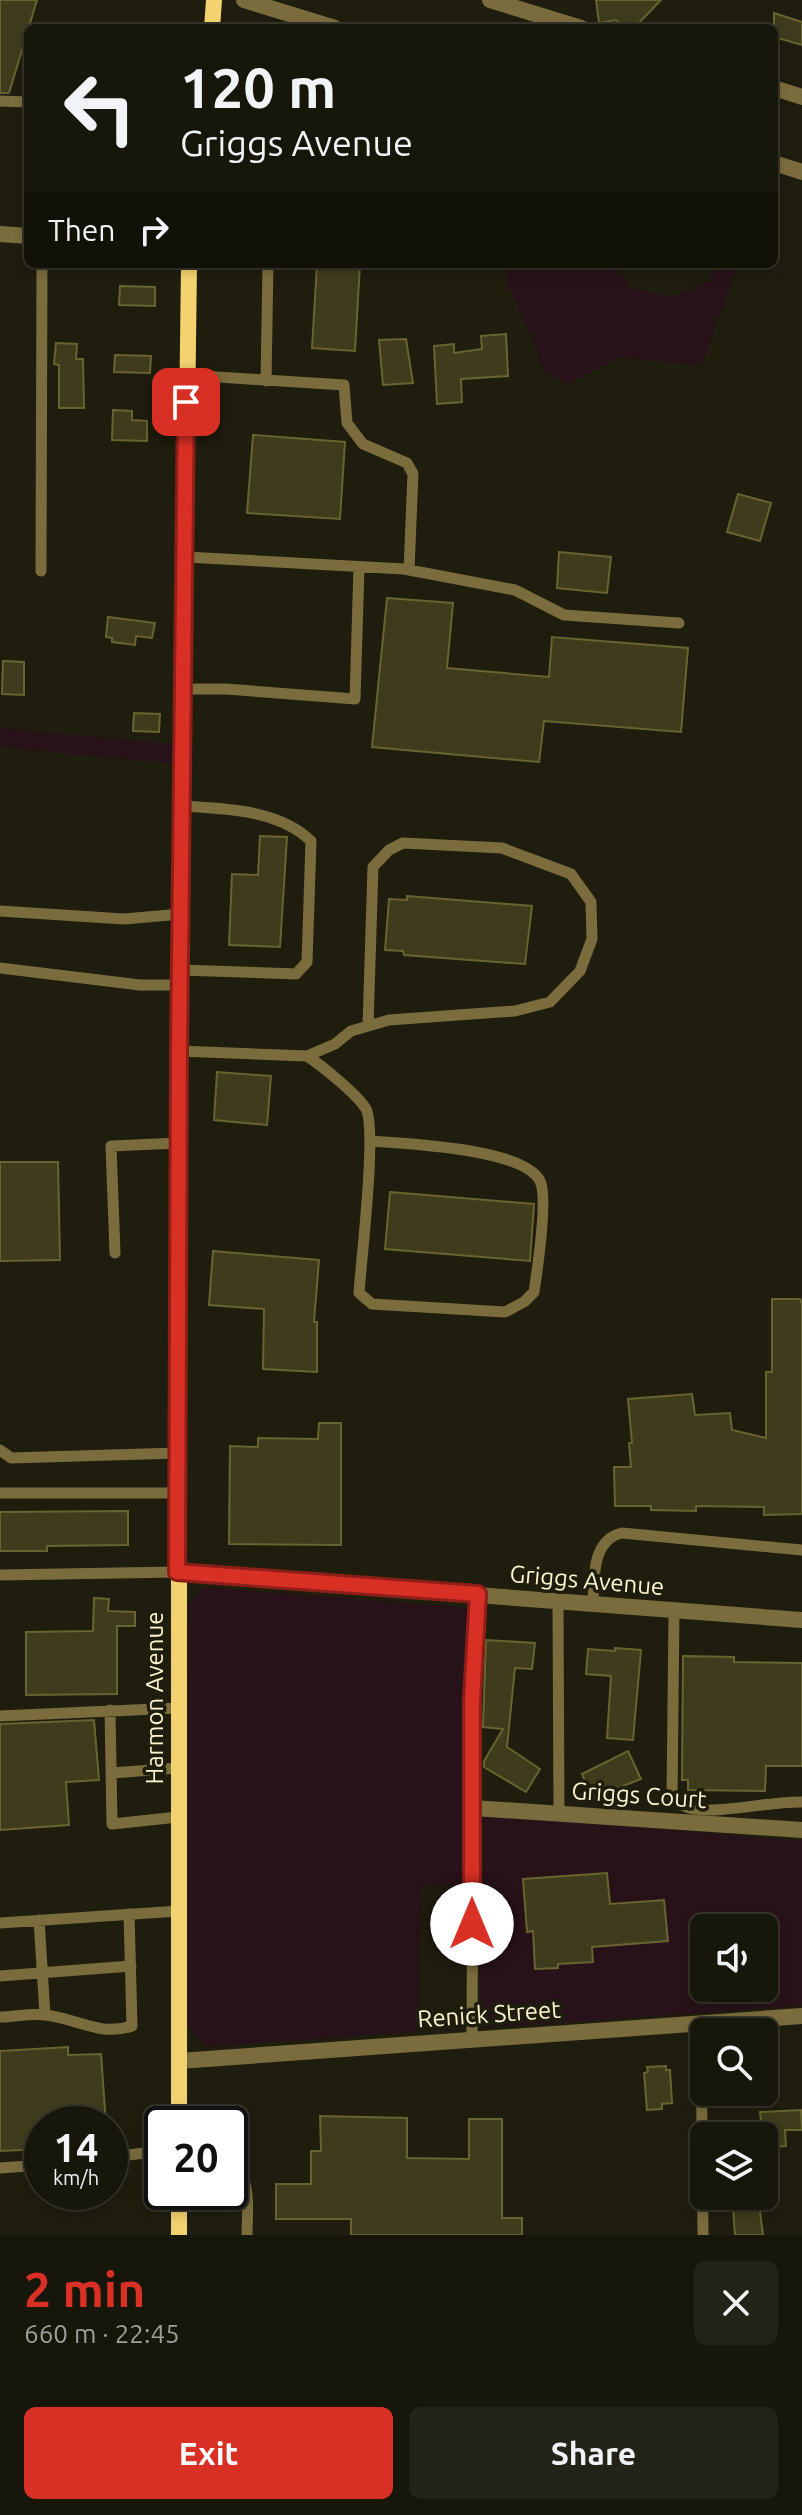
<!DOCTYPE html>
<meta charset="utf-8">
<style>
:root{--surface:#17160a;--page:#242318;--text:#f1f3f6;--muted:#9e9f9c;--line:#36352b;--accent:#d93025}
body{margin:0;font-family:Ubuntu,sans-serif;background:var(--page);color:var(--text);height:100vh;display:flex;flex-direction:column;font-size:30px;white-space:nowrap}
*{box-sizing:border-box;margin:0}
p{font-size:26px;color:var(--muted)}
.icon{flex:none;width:44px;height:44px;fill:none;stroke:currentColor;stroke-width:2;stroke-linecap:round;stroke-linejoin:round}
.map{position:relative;height:2235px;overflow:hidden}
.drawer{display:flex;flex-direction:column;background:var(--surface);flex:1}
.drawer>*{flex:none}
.hud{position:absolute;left:24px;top:24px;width:754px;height:244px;border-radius:12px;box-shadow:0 4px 12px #0003,0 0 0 2px var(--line);background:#17160a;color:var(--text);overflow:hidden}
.buttons{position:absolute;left:690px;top:1914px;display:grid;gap:16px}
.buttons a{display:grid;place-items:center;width:88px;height:88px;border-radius:12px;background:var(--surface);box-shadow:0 4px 12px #0003,0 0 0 2px var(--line);font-size:40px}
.speed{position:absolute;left:24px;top:2106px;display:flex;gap:16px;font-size:40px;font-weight:700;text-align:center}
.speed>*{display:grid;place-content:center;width:104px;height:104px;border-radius:50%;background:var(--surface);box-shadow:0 4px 12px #0003,0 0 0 2px var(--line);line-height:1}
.speed small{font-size:20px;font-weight:400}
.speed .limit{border:4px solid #111;border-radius:12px;background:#fff;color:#111}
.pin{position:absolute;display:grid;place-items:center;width:68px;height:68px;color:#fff;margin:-34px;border-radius:16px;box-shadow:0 4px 12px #0006}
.me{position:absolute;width:88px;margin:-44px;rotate:0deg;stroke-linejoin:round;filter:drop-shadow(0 0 6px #0008)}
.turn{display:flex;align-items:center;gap:28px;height:168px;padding:0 24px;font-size:36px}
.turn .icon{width:104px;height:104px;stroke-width:2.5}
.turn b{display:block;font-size:56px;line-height:68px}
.then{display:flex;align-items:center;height:76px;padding:0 24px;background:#0003;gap:16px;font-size:30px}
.round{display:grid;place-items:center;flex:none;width:84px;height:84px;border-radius:12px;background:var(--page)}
.head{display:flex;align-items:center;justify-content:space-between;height:136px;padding:0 24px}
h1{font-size:48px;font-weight:700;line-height:60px;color:var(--accent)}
.action{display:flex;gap:16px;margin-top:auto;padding:16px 24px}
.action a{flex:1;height:92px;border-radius:12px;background:var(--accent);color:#fff;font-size:32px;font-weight:700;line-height:92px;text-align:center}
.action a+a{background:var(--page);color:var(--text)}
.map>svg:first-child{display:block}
</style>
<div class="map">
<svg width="802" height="2235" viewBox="0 0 802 2235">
<rect width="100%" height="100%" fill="#1f1d0e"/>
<path fill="#281219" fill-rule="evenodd" d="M512 264H616L629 287 672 297 709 281 715 264H738L701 366 620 357 566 385 544 370 506 278Z
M0 728 176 744V764L0 747Z
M205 1587 469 1608 462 1789 477 1814 802 1841V2006L481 2028 478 1886 421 1885 417 2032 206 2047 185 2024 189 1603ZM704 1928H764V1988H704Z"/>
<path fill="#3e3c1c" stroke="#686430" stroke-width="2" d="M0 0H37L9 93H0Z
M596 0H661L634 28H624L616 20 599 23Z
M774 13 802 22V45L774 37Z
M317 264H360L355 351 312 348Z
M120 286 155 287V306L119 305Z
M506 334 508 376 461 379 462 402 437 404 434 346 454 344V353L482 349 481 336Z
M406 339 413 383 383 385 379 340Z
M56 343 77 344 76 359H83L84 408H59V365L54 364Z
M115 355 151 356 150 373 114 372Z
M113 410 132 411V420L147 421V441L112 440Z
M253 435 345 442 340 519 247 513Z
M738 494 771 503 760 541 727 532Z
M559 552 611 557 607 593 557 588Z
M387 598 453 603 447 668 549 677 552 637 688 648 681 732 544 721 539 762 372 747Z
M108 617 155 623 152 638 136 636 135 645 112 642V638L106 637Z
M3 661 24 662V695L2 694Z
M134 713 160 714 159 732 133 731Z
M260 836 287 837 280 947 229 945 232 874 258 875Z
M407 896 532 906 525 964 404 955 403 951 385 950 389 899 407 900Z
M217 1072 271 1076 267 1125 214 1120Z
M0 1162H58L60 1260 0 1261Z
M390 1192 534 1204 530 1261 385 1249Z
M213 1251 319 1260 314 1322H317V1372L263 1369 264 1309 209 1305Z
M772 1299H800L802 1304V1514L764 1515V1507L696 1506V1511L651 1510V1506H615L614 1467H631L629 1443H632L628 1399 692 1394 695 1415 730 1413 732 1430 766 1438V1372H772Z
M319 1423H341V1545L229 1544 230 1446 258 1447V1438L318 1439Z
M128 1511V1545L47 1546V1551H0V1512Z
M94 1598 109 1599 108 1611 135 1612V1626H117V1694L26 1695V1632L93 1631Z
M486 1640 535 1643 532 1669 515 1668 507 1747 540 1769 526 1792 484 1767V1761L503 1729 483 1727Z
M615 1648 641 1650 633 1740 607 1738 611 1676 586 1674 588 1649 615 1651Z
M683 1656 734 1657V1662L802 1663V1766H766L765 1791 688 1790V1780H682Z
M94 1720 99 1780 66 1782 69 1825 0 1830V1724Z
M628 1751 641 1779 592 1798 582 1774Z
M607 1873 610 1904 664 1900 668 1941 592 1947 593 1962 558 1964V1968L535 1969 533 1931 527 1932 523 1879Z
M68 2047V2055L101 2054 106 2124H42V2149L0 2151V2051Z
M666 2066V2070H670L672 2103 662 2104V2109L647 2110 644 2073 648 2072 647 2067Z
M801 2110 802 2130H785L786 2146 764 2147 760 2112Z
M320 2116 407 2118V2158L469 2159V2119H502V2218H522V2235H351V2219H276V2184H311V2151H321Z
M732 2196H758L763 2235H735Z"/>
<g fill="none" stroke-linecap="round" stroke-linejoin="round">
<path stroke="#7a6c3d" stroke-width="11" d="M0 101 28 102
M187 375 344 385 347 423 363 444 407 463 413 474 409 570
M266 381 268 264
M186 557 404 569 515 590 564 615 679 623
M41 571 42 264
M183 689H226L355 699 359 567
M0 911 124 919 181 914
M0 968 140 985H180
M180 970 296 974 307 962 311 841C278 809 225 809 182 806
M179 1051 307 1056 335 1044 351 1031 389 1020 515 1011 550 1002 580 971 592 939 591 902 571 874 502 848 403 843 389 850 373 867 368 1026
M307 1056C321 1065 358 1095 366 1109 377 1130 361 1262 359 1293L372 1304 505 1312 524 1302 534 1292C537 1272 548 1197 540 1181 523 1148 406 1144 370 1141
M115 1253 111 1146 179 1143
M0 1450 11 1458 178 1453
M0 1493H178
M0 1575 177 1572
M558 1602 559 1814
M593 1606C594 1580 591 1540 622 1533L802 1550
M674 1612 672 1799C677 1802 683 1806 689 1808 716 1815 770 1801 802 1802
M110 1710 112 1824 178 1817
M0 1716 178 1708
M112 1773 178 1768
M39 1920 45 2015
M0 1923 179 1911
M0 1976 131 1966
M0 2017C14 2017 31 2013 45 2015 76 2018 100 2037 132 2026L129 1914
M701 2023 703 2235
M472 2039 473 1808
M110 2157 162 2151
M230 2163C253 2176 247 2213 247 2235
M0 2168 42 2165"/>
<path stroke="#7a6c3d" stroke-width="16" d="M244 0 335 28
M490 0 581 28
M774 88 802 97
M774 163 802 172
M0 234 28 236
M177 1572 802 1620
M478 1594 472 1700 473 1808 802 1830
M179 2061 802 2016"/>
<path stroke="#f3d36f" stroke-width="16" d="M212 28 214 0
M179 2124V1051L189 264
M179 2192V2235"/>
</g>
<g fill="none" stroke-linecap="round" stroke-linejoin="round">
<g stroke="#8d1f18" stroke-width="20">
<path id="route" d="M186 402 179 1051 177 1572 478 1594 472 1700V1924"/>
</g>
<use href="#route" stroke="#d93025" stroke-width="14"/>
</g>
<g text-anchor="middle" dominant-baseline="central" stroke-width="7" stroke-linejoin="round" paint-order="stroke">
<g font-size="24" fill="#fbf5d0" stroke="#1f1d0e">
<text transform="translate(587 1580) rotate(5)">Griggs Avenue</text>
<text transform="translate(154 1698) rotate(-90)">Harmon Avenue</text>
<text transform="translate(639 1795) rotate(4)">Griggs Court</text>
<text transform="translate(489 2014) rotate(-4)">Renick Street</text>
</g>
</g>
</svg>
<div class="buttons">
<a><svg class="icon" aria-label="sound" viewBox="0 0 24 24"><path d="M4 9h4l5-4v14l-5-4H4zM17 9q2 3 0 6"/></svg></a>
<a><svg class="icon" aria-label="search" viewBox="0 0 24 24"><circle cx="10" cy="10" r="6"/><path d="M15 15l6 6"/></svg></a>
<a><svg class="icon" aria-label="layers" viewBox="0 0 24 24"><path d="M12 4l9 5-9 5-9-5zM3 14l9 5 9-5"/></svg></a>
</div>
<div class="speed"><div>14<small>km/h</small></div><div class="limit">20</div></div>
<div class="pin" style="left:186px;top:402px;background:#d93025"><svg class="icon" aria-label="arrive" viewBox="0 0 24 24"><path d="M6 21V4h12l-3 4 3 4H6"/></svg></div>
<svg class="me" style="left:472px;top:1924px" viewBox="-20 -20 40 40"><circle r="19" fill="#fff"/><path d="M0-13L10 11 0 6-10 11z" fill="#d93025"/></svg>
<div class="hud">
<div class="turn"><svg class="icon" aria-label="left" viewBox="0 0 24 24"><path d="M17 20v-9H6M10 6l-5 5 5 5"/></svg><div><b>120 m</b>Griggs Avenue</div></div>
<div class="then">Then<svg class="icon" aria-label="right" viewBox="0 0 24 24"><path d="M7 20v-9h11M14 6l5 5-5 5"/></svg></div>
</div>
</div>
<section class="drawer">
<div class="head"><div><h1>2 min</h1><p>660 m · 22:45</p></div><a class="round"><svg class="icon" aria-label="close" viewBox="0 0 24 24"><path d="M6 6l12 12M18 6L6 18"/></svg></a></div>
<div class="action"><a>Exit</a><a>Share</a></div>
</section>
